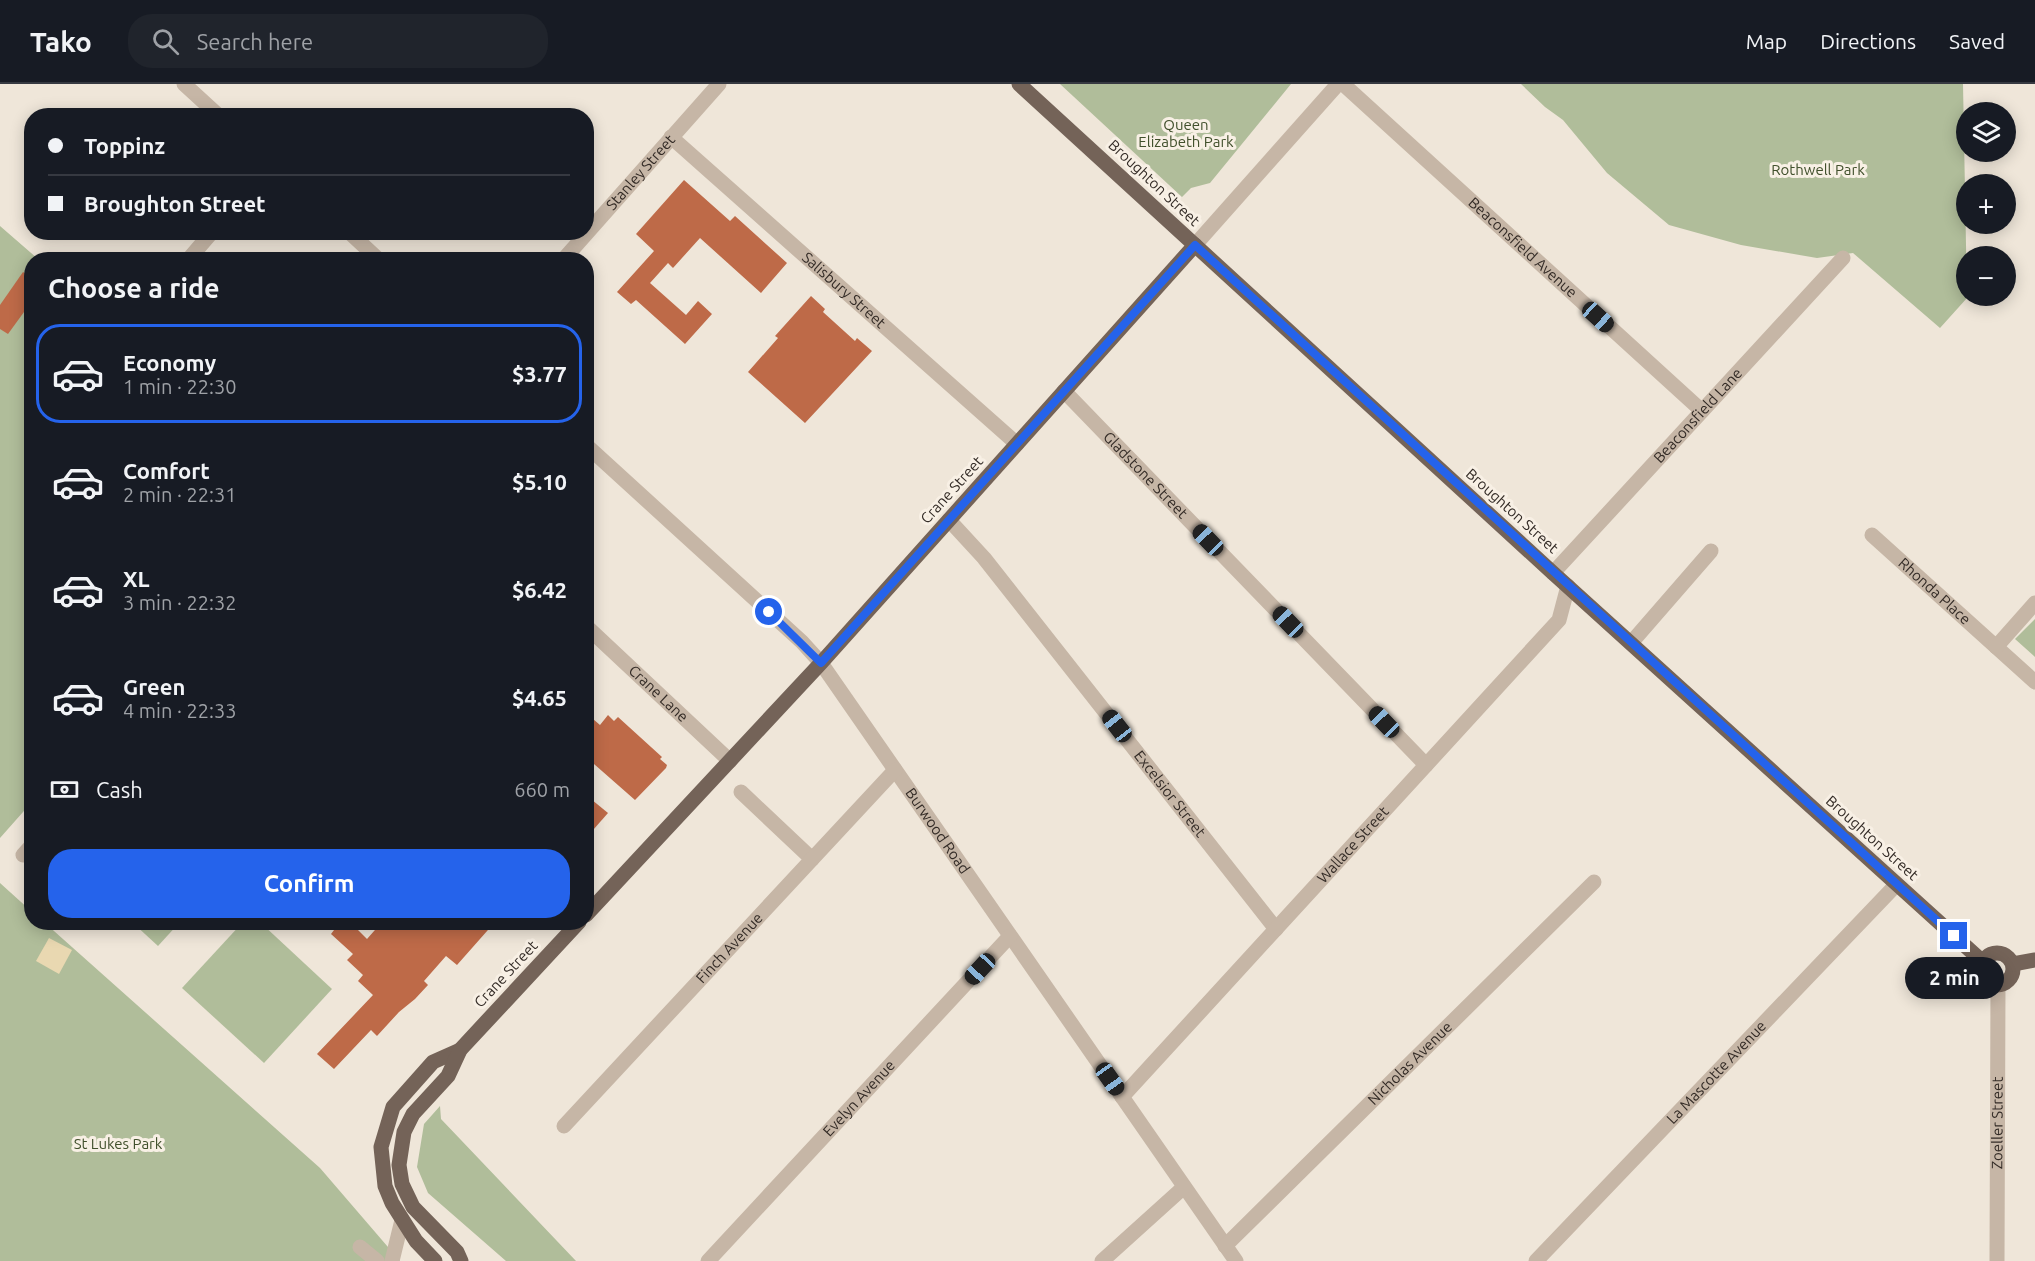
<!DOCTYPE html>
<html lang="en">
<head>
<meta charset="utf-8">
<style>
  body { margin:0; font-family:Ubuntu,sans-serif; background:#20242c; color:#f1f3f6; height:100vh; display:flex; flex-direction:column; font-size:22px; white-space:nowrap }
  * { box-sizing:border-box; margin:0 }
  p { font-size:20px; color:#9ea1a6 }
  .icon { flex:none; width:33px; height:33px; fill:none; stroke:currentColor; stroke-width:2; stroke-linecap:round; stroke-linejoin:round }
  .map { position:relative; flex:1; overflow:hidden }
  .details { position:absolute; left:24px; top:168px; width:570px; height:678px; display:flex; flex-direction:column; background:#171b24; border-radius:24px; box-shadow:0 3px 15px #0003 }
  .details>* { flex:none }
  .guide { position:absolute; left:24px; top:24px; width:570px; height:132px; border-radius:24px; box-shadow:0 3px 15px #0003; display:grid; align-content:center; height:132px; padding:0 24px; background:#171b24 }
  .controls { position:absolute; left:1956px; top:18px; display:grid; gap:12px }
  .controls a { display:grid; place-items:center; width:60px; height:60px; border-radius:50%; background:#171b24; box-shadow:0 3px 15px #0003; font-size:30px }
  .end { position:absolute; width:27px; height:27px; margin:-14px; border:8px solid #2563eb; background:#fff; box-shadow:0 0 0 3px #fff }
  .from { border-radius:50% }
  .bubble { position:absolute; height:42px; border-radius:21px; background:#171b24; box-shadow:0 3px 15px #0003; font-size:20px; font-weight:600; line-height:42px; text-align:center }
  .car { position:absolute; width:18px; height:36px; margin:-18px -9px; border-radius:8px; box-shadow:0 0 4px 2px #0007; background:linear-gradient(#222 24%,#8ab4d8 0 40%,#222 0 76%,#8ab4d8 0 86%,#222 0) }
  .guide b { display:flex; align-items:center; gap:21px; height:57px; font-size:22px }
  .guide b+b { border-top:2px solid #363941 }
  .guide i { width:15px; height:15px; background:#f1f3f6 }
  ul { padding:0; list-style:none }
  li { display:flex; align-items:center; gap:18px; height:99px; margin:0 12px 9px; padding:0 12px; border:3px solid transparent; border-radius:24px }
  li div { flex:1 }
  li b { display:block; font-size:22px }
  li em { font-style:normal; font-weight:600 }
  li.active { border-color:#2563eb }
  li>.icon { width:54px; height:54px; stroke-width:1.5 }
  h2 { padding:0 24px; font-size:27px; line-height:72px }
  .pay { display:flex; align-items:center; gap:15px; height:66px; padding:0 24px; font-size:22px }
  .pay p { margin-inline-start:auto }
  .cta { display:flex; gap:12px; margin-top:auto; padding:12px 24px }
  .cta a { flex:1; height:69px; border-radius:24px; background:#2563eb; color:#fff; font-size:24px; font-weight:600; line-height:69px; text-align:center }
  header { display:flex; align-items:center; gap:36px; box-sizing:border-box; height:84px; padding:0 30px; background:#171b24; border-bottom:2px solid #363941 }
  header strong { font-size:28px }
  nav { display:flex; gap:33px; margin-inline-start:auto; font-size:21px }
  .search { width:420px; height:54px; background:#20242c; display:flex; align-items:center; gap:15px; box-sizing:border-box; padding:0 21px; border-radius:24px; color:#9ea1a6; font-size:22px }
  .map>svg:first-child { display:block }
  .green { fill:#b0bd9a }
  .sand { fill:#e9d8b1 }
  .building { fill:#be6a48 }
  .lines { fill:none; stroke-linecap:round; stroke-linejoin:round }
  .minor { stroke:#c6b6a6; stroke-width:15 }
  .major { stroke:#746358; stroke-width:15 }
  .route { stroke:#2563eb; stroke-width:8 }
  .labels { text-anchor:middle; stroke-width:6; stroke-linejoin:round; paint-order:stroke }
  .park-label { font-size:15px; fill:#41502c; stroke:#f8f0e5 }
  .street-label { font-size:15px; fill:#332b26; stroke:#f8f0e5 }
</style>
</head>
<body>
<header>
<strong>Tako</strong>
<div class="search"><svg class="icon" aria-label="search" viewBox="0 0 24 24"><circle cx="10" cy="10" r="6"/><path d="M15 15l6 6"/></svg>Search here</div>
<nav><a>Map</a><a>Directions</a><a>Saved</a></nav>
</header>
<div class="map">
<svg width="2035" height="1177" viewBox="0 0 2035 1177">
  <rect width="100%" height="100%" fill="#efe6d9"/>
  <g class="green">
    <path d="M1060,0h231l-81,99 -19,5 -9,9z"/>
    <path d="M1521,0h442l4,214 -27,30 -87,-75 -36,5 -76,-13 -72,-20 -62,-52 -44,-53 -18,-13z"/>
    <path d="M0,142l38,33 -6,1 -1,543 -31,35z"/>
    <path d="M2035,535v38l-20,-18z"/>
    <path d="M0,799l31,28 1,11 13,1 275,245 80,93h-400z"/>
    <path d="M133,839h46l-21,23z"/>
    <path d="M261,839l71,66 -68,74 -82,-75 60,-65z"/>
    <path d="M440,1022l1,13 135,142h-70l-78,-68 -11,-26 7,-43z"/>
  </g>
  <path class="sand" d="M49,854l23,12 -13,24 -23,-13z"/>
  <g class="building">
    <path d="M684,96l46,41 5,-5 52,47 -26,30 -61,-55 -27,30 -5,-5 -18,20 36,32 12,-14 14,13 -27,30 -49,-44 -5,4 -14,-12 37,-41 -18,-17z"/>
    <path d="M23,188l9,6v23l-24,33 -8,-5v-24z"/>
    <path d="M811,212l14,13 -2,3 32,29 2,-3 15,13 -67,72 -57,-51 30,-34 -3,-2z"/>
    <path d="M586,629l14,12 8,-10 6,6 4,-4 44,40 -2,2 7,6 -1,3 -31,32 -49,-43z"/>
    <path d="M586,711l22,18 -22,25z"/>
    <path d="M340,838h10l17,17 15,-17h113l-38,43 -11,-9 -22,25 4,4 -13,14 -16,13 -22,24 -6,-6 -37,39 -17,-15 56,-59 -15,-14 5,-6 -16,-15 6,-6 -22,-20z"/>
  </g>
  <g class="lines">
    <g class="minor">
      <path d="M184,0l35,32"/>
      <path id="s1" d="M1343,0l359,327"/>
      <path id="s2" d="M671,53l346,307"/>
      <path d="M349,148l30,28"/>
      <path d="M1195,161l143,-161"/>
      <path d="M188,176l24,-28"/>
      <path id="s3" d="M563,176l156,-176"/>
      <path id="s4" d="M1064,307l362,374"/>
      <path id="s5" d="M586,361l216,197 19,21 415,598"/>
      <path id="s6" d="M949,436l35,38 292,371"/>
      <path id="s7" d="M1872,451l163,147"/>
      <path id="s8" d="M1553,489l290,-315"/>
      <path id="s9" d="M586,542l144,135"/>
      <path d="M1631,559l80,-92"/>
      <path d="M1996,563l39,-44"/>
      <path d="M741,708l71,67"/>
      <path d="M23,771l9,-10"/>
      <path id="s10" d="M1122,1013l437,-477 9,-34"/>
      <path id="s11" d="M564,1042l331,-356"/>
      <path id="s12" d="M1225,1162l369,-364"/>
      <path d="M360,1163l17,14"/>
      <path d="M392,1177l10,-41"/>
      <path id="s13" d="M708,1177l302,-325"/>
      <path d="M1102,1177l82,-74"/>
      <path id="s14" d="M1536,1177l360,-376"/>
      <path id="s15" d="M1997,1177l1,-276"/>
    </g>
    <g class="major">
      <path d="M1019,0l534,489 430,389"/>
      <path d="M586,831l235,-252 374,-418"/>
      <circle cx="1997" cy="885" r="16"/>
      <path d="M2013,880l22,-4"/>
      <path d="M435,1177l-19,-20 -24,-38 -7,-17 -4,-39 12,-40 40,-45 27,-12"/>
      <path d="M461,1177l-4,-9 -44,-45 -11,-23 -3,-19 5,-33 9,-18 35,-38 12,-26 119,-128"/>
    </g>
  </g>
  <g class="lines">
    <path class="route" d="M769,528l52,51 374,-418 759,691"/>
  </g>
  <g class="labels">
    <g class="park-label">
      <text x="1186" y="46">Queen<tspan x="1186" dy="17">Elizabeth Park</tspan></text>
      <text x="1818" y="91">Rothwell Park</text>
      <text x="118" y="1065">St Lukes Park</text>
    </g>
    <g class="street-label">
      <text dy="5" stroke="none"><textPath href="#s3" startOffset="117">Stanley Street</textPath></text>
      <text transform="translate(1154 99) rotate(43)" y="5">Broughton Street</text>
      <text dy="5" stroke="none"><textPath href="#s1" startOffset="243">Beaconsfield Avenue</textPath></text>
      <text dy="5" stroke="none"><textPath href="#s2" startOffset="231">Salisbury Street</textPath></text>
      <text dy="5" stroke="none"><textPath href="#s8" startOffset="214">Beaconsfield Lane</textPath></text>
      <text dy="5" stroke="none"><textPath href="#s4" startOffset="117">Gladstone Street</textPath></text>
      <text transform="translate(952 406) rotate(-48)" y="5">Crane Street</text>
      <text transform="translate(1512 427) rotate(42)" y="5">Broughton Street</text>
      <text dy="5" stroke="none"><textPath href="#s7" startOffset="84">Rhonda Place</textPath></text>
      <text dy="5" stroke="none"><textPath href="#s9" startOffset="99">Crane Lane</textPath></text>
      <text dy="5" stroke="none"><textPath href="#s6" startOffset="352">Excelsior Street</textPath></text>
      <text dy="5" stroke="none"><textPath href="#s5" startOffset="525">Burwood Road</textPath></text>
      <text transform="translate(1872 754) rotate(42)" y="5">Broughton Street</text>
      <text dy="5" stroke="none"><textPath href="#s10" startOffset="342">Wallace Street</textPath></text>
      <text dy="5" stroke="none"><textPath href="#s11" startOffset="243">Finch Avenue</textPath></text>
      <text transform="translate(506 890) rotate(-47)" y="5">Crane Street</text>
      <text dy="5" stroke="none"><textPath href="#s12" startOffset="260">Nicholas Avenue</textPath></text>
      <text dy="5" stroke="none"><textPath href="#s14" startOffset="261">La Mascotte Avenue</textPath></text>
      <text dy="5" stroke="none"><textPath href="#s13" startOffset="222">Evelyn Avenue</textPath></text>
      <text dy="5" stroke="none"><textPath href="#s15" startOffset="138">Zoeller Street</textPath></text>
    </g>
  </g>
</svg>
<div class="controls">
<a><svg class="icon" aria-label="layers" viewBox="0 0 24 24"><path d="M12 4l9 5-9 5-9-5zM3 14l9 5 9-5"/></svg></a>
<a>+</a>
<a>−</a>
</div>
<i class="end from" style="left:769px;top:528px"></i>
<i class="end" style="left:1954px;top:852px"></i>
<div class="bubble" style="left:1905px;top:873px;width:99px">2 min</div>
<i class="car" style="left:1598px;top:233px;rotate:132deg"></i>
<i class="car" style="left:1208px;top:456px;rotate:316deg"></i>
<i class="car" style="left:1288px;top:538px;rotate:316deg"></i>
<i class="car" style="left:1384px;top:638px;rotate:316deg"></i>
<i class="car" style="left:1117px;top:642px;rotate:322deg"></i>
<i class="car" style="left:980px;top:885px;rotate:223deg"></i>
<i class="car" style="left:1110px;top:995px;rotate:145deg"></i>
<div class="guide">
<b><i class="from"></i>Toppinz</b>
<b><i></i>Broughton Street</b>
</div>
<section class="details">
<h2>Choose a ride</h2>
<ul>
<li class="active"><svg class="icon" aria-label="car" viewBox="0 0 24 24"><path d="M5 17H2v-5l4-1 3-4h7l3 4 3 1v5h-3M9 17h6M6 11h13"/><circle cx="7" cy="17" r="2"/><circle cx="17" cy="17" r="2"/></svg><div><b>Economy</b><p>1 min · 22:30</p></div><em>$3.77</em></li>
<li><svg class="icon" aria-label="car" viewBox="0 0 24 24"><path d="M5 17H2v-5l4-1 3-4h7l3 4 3 1v5h-3M9 17h6M6 11h13"/><circle cx="7" cy="17" r="2"/><circle cx="17" cy="17" r="2"/></svg><div><b>Comfort</b><p>2 min · 22:31</p></div><em>$5.10</em></li>
<li><svg class="icon" aria-label="car" viewBox="0 0 24 24"><path d="M5 17H2v-5l4-1 3-4h7l3 4 3 1v5h-3M9 17h6M6 11h13"/><circle cx="7" cy="17" r="2"/><circle cx="17" cy="17" r="2"/></svg><div><b>XL</b><p>3 min · 22:32</p></div><em>$6.42</em></li>
<li><svg class="icon" aria-label="car" viewBox="0 0 24 24"><path d="M5 17H2v-5l4-1 3-4h7l3 4 3 1v5h-3M9 17h6M6 11h13"/><circle cx="7" cy="17" r="2"/><circle cx="17" cy="17" r="2"/></svg><div><b>Green</b><p>4 min · 22:33</p></div><em>$4.65</em></li>
</ul>
<div class="pay"><svg class="icon" aria-label="cash" viewBox="0 0 24 24"><path d="M3 7h18v10H3z"/><circle cx="12" cy="12" r="2"/></svg>Cash<p>660 m</p></div>
<div class="cta"><a>Confirm</a></div>
</section>
</div>
</body>
</html>
